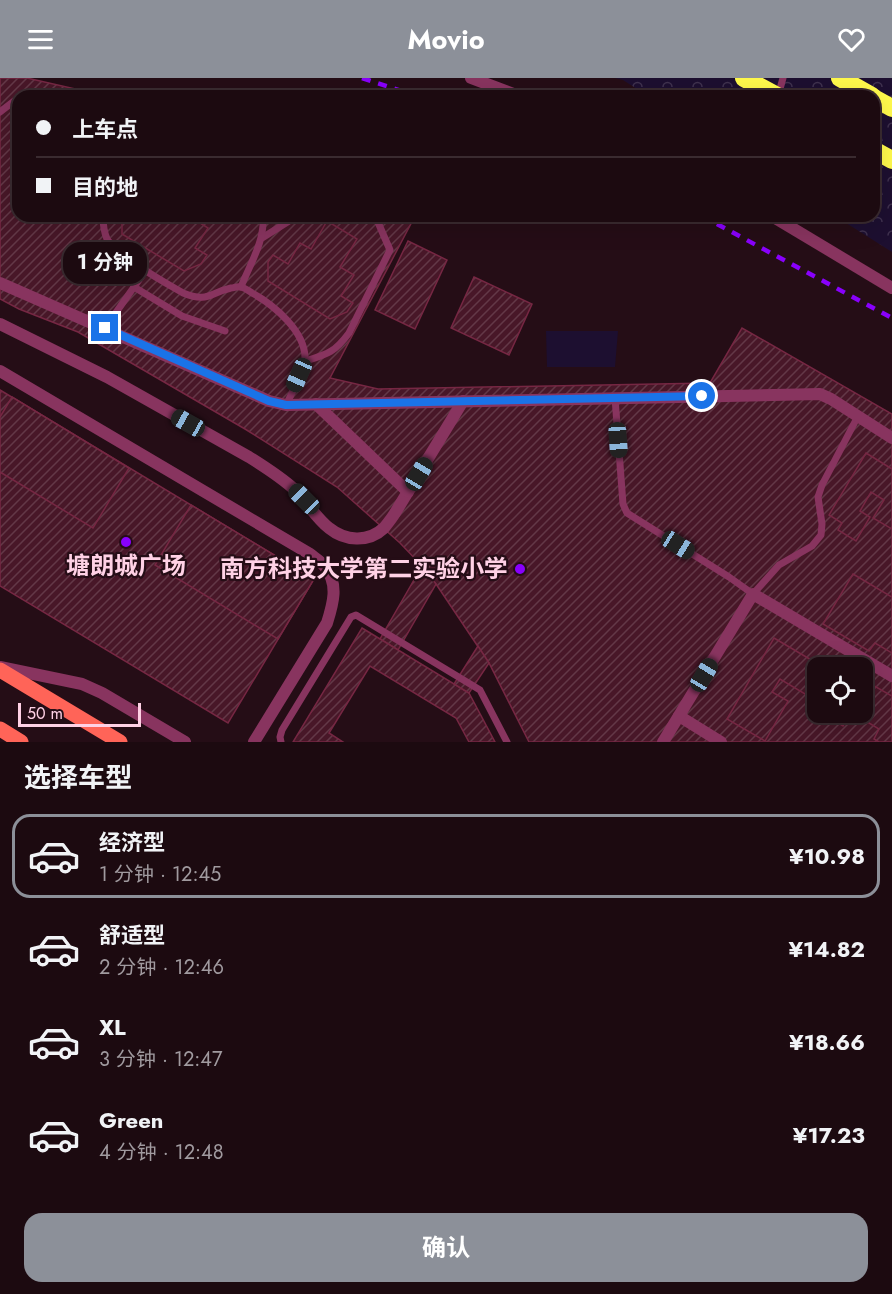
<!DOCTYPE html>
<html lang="zh">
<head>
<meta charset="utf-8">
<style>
  body { margin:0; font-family:Jost,"Noto Sans SC",sans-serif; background:#251319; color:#f1f3f6; height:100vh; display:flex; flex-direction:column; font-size:22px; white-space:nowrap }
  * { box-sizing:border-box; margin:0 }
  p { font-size:20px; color:#a09a9f }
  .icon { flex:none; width:33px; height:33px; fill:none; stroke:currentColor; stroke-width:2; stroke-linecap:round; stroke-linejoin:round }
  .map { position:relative; height:664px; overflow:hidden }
  .details { display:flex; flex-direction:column; background:#1c0a10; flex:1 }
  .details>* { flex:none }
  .hud { position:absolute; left:12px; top:12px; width:868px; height:132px; border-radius:18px; box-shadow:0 6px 24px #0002,0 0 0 2px #3a2b30; display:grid; align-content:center; height:132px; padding:0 24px; background:#1c0a10 }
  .tools { position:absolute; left:807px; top:579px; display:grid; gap:12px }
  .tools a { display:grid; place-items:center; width:66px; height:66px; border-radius:12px; background:#1c0a10; box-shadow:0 6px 24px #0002,0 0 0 2px #3a2b30; font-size:30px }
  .scale { position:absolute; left:18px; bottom:15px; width:123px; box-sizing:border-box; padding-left:6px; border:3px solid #ffd1e5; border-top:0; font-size:16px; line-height:21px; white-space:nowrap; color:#ffd1e5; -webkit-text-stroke:4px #250d16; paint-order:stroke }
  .end { position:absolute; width:27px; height:27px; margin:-14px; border:8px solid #1a73e8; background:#fff; box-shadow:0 0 0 3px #fff }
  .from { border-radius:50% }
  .bubble { position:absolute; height:42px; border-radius:18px; background:#1c0a10; box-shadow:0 6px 24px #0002,0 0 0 2px #3a2b30; font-size:20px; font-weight:700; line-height:42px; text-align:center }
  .car { position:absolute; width:18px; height:36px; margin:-18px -9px; border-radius:8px; box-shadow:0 0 4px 2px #0007; background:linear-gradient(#222 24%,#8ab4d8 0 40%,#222 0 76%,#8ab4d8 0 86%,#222 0) }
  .hud b { display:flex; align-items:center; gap:21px; height:57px; font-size:22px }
  .hud b+b { border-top:2px solid #3a2b30 }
  .hud i { width:15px; height:15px; background:#f1f3f6 }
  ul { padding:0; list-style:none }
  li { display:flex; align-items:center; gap:18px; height:84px; margin:0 12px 9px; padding:0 12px; border:3px solid transparent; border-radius:18px }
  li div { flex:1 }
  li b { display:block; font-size:22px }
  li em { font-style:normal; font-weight:700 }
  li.current { border-color:#8c9099 }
  li>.icon { width:54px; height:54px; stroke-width:1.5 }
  h2 { padding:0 24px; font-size:27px; line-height:72px }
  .primary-button { display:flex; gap:12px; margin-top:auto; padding:12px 24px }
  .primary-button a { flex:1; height:69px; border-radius:18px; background:#8c9099; color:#fff; font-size:24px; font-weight:700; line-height:69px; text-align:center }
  header { display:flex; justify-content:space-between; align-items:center; height:78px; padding:0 24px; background:#8c9099; color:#fff; font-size:27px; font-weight:700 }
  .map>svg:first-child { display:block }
  .forest { fill:url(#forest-crowns) }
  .pitch { fill:#1d0f30 }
  .building { fill:url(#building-hatch); stroke:#762743; stroke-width:1.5; fill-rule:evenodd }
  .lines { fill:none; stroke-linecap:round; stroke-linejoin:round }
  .lane { stroke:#88345f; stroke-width:7 }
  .street { stroke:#88345f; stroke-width:12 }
  .primary { stroke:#ff6458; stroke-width:15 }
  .highway { stroke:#fff94c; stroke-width:18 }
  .rail { stroke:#8900fc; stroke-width:4.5; stroke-dasharray:9 8; stroke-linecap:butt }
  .route { stroke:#1a73e8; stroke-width:8 }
  .poi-dot { fill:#8900fc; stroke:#250d16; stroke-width:2 }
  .labels { text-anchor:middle; stroke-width:4.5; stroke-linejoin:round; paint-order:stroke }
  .poi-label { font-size:24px; font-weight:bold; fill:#ffd1e5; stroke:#250d16 }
</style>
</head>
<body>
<header><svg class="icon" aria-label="menu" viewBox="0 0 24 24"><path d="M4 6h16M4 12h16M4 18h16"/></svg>Movio<svg class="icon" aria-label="heart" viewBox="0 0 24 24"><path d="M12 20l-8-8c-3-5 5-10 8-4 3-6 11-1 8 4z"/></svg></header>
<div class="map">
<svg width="892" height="664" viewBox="0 0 892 664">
  <defs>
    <pattern id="forest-crowns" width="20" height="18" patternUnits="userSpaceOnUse" patternTransform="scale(1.5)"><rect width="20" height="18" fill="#1d0f30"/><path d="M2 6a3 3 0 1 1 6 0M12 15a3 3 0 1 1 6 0" fill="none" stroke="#3f314e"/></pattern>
    <pattern id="building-hatch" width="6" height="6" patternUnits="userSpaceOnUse" patternTransform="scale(1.5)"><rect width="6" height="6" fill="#481728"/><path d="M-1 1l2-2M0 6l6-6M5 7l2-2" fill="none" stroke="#633847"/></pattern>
  </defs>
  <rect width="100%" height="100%" fill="#250d16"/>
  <path class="forest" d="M615,0h277v174l-57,-36h39v-120h-226l-25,-16z"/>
  <path class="pitch" d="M546,253h72l-3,36h-68z"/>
  <g class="building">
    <path d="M0,0h27l79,18h-88v120h397l-85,162 48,11 332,-6 32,-55 150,86v328h-363l-40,-79 -53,-79 -14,-18 -22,-23 -63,-56 -92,-58 -167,-97 -59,-23 -19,-10zM818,590h44v44h-44z"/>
    <path d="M122,138h74l-2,3 14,9 -13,20 12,7 -6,9 -17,7 -62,-37z"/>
    <path d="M327,143l30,18 -17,28 14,8 -13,21 12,7 -6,9 -17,7 -62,-38v-19l5,-7 15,9 12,-21 11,6z"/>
    <path d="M408,163l39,19 -32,69 -40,-19z"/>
    <path d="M474,199l58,27 -23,51 -58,-27z"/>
    <path d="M0,312l314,189 -86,144 -228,-137z"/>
    <path d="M12,319l117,71 -36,60 -93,-56v-55z"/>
    <path d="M866,375l26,16v60l-19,-11 11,-18 -13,-8 -11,19 10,6 -14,24 -18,-11 4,-7 -13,-8z"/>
    <path d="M191,427l123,74 -36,60 -123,-74z"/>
    <path d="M422,488l14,18 -38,66 -18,-11z"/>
    <path d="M853,496l39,23v56l-17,-10 -6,8 -46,-27z"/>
    <path d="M362,550l107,65 26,49h-26l-13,-24 -86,-52 -41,67 14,9h-50z"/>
    <path d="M774,560l51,30h-7v43l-5,-3 4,-7 -37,-22 -8,13 16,9 -23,40 -38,-22z"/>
    <path d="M478,568l11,17 -20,30 -15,-9z"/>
    <path d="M862,601l30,17v46h-13l-5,-3 5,-10 -28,-17h11z"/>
    <path d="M821,634h30l-8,14z"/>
  </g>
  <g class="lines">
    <g class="lane">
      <path d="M21,18c15,-7 29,-3 44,0"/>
      <path d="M778,18l5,-18"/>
      <path d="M0,34l18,-14"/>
      <path d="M103,138c0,7 1,16 4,23 10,17 57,43 76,54 25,10 26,0 48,-5 3,0 6,-2 9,-1 4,0 9,4 12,6 22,12 53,38 53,65 1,9 -14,37 -19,47"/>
      <path d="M262,160l35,-22"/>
      <path d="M134,209l48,29 43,15"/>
      <path d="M241,209c9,-23 24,-46 22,-71"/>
      <path d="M105,250l41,-58"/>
      <path d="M306,283c22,-7 29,-9 43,-28l41,-83 -13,-30 -9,-4"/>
      <path d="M615,320l8,106 4,9 102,64 24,17 26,-29 33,-19 9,-11 1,-11 -4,-27 4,-12 36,-69"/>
      <path d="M281,664l-1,-5 2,-7 69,-113 5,-2 124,75 27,52"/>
    </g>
    <g class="street">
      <path d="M471,0l48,18"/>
      <path d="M772,138l120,72"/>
      <path d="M0,205l269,118 17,4 534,-11 11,5 61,39"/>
      <path d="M0,246l107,53 142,80c16,10 32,20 46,33 12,12 21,28 34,38 16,13 39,15 55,0 4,-5 8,-10 11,-15l68,-112"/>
      <path d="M0,293l310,183c5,4 12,8 15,13 14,17 8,37 2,56l-73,119"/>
      <path d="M316,326l92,88"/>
      <path d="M0,589l82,17 20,9 83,49"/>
      <path d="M679,638l42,26"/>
      <path d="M663,664l90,-148 139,82"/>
    </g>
    <g class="primary">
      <path d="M0,592l120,72"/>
      <path d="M0,651l21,13"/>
    </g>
    <g class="highway">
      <path d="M744,0l33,18"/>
      <path d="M840,0l32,18"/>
      <path d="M874,20l18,10"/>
      <path d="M874,72l18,10"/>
    </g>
    <g class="rail">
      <path d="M362,0l55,18"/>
      <path d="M702,138l190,102"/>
    </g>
  </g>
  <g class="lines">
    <path class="route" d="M105,250l164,73 17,4 416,-9"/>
  </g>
  <g class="poi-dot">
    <circle cx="126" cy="464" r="6"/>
    <circle cx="520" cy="491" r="6"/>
  </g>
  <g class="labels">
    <g class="poi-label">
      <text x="126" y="496">塘朗城广场</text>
      <text x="508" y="499" text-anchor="end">南方科技大学第二实验小学</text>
    </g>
  </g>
</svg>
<div class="tools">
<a><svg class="icon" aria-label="locate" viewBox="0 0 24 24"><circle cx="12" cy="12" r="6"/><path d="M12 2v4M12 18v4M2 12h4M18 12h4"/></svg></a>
</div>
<div class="scale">50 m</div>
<i class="end from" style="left:702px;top:318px"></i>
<i class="end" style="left:105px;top:250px"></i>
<div class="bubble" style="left:63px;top:164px;width:84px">1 分钟</div>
<i class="car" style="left:299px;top:297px;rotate:204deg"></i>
<i class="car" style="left:188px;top:345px;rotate:299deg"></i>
<i class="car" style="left:618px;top:362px;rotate:176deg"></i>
<i class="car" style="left:419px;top:396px;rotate:31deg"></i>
<i class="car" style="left:304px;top:421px;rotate:315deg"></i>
<i class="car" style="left:678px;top:467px;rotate:122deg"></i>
<i class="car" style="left:704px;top:597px;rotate:31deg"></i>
<div class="hud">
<b><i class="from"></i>上车点</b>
<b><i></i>目的地</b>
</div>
</div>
<section class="details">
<h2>选择车型</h2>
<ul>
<li class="current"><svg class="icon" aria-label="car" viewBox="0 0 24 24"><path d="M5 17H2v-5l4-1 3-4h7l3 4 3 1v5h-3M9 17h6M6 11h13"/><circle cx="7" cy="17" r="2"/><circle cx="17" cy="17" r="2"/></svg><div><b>经济型</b><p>1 分钟 · 12:45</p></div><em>¥10.98</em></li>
<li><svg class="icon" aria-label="car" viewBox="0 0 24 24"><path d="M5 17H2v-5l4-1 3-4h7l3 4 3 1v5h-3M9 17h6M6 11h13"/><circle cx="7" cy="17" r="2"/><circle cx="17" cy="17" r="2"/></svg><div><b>舒适型</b><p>2 分钟 · 12:46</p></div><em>¥14.82</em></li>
<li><svg class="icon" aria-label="car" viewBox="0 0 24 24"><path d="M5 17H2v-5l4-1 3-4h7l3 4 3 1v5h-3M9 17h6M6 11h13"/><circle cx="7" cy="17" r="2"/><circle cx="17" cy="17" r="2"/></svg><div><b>XL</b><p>3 分钟 · 12:47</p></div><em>¥18.66</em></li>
<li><svg class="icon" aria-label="car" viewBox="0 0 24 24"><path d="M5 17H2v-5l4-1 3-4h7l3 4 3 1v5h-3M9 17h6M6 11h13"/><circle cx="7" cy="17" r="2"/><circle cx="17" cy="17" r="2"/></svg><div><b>Green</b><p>4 分钟 · 12:48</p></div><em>¥17.23</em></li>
</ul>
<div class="primary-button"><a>确认</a></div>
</section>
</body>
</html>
